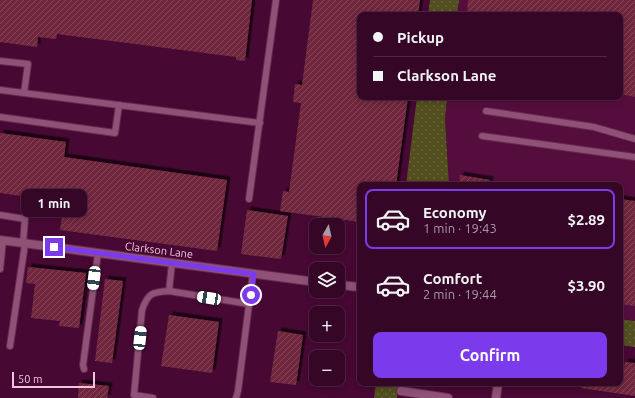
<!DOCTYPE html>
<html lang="en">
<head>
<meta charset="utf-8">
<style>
  body { margin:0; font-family:Ubuntu,sans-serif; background:#401432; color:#f1f3f6; height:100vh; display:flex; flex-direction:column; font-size:15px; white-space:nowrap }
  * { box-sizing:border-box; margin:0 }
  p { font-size:13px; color:#aa99a7 }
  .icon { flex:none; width:22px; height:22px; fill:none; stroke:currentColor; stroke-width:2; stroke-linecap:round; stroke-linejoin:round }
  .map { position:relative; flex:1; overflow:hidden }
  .drawer { position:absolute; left:357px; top:182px; width:266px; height:204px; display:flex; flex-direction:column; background:#350626; border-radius:8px; box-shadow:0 2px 6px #0003,0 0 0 1px #4f2743 }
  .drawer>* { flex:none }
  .top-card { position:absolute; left:357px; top:12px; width:266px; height:88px; border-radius:8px; box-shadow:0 2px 6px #0003,0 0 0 1px #4f2743; display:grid; align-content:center; height:88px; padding:0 16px; background:#350626 }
  .needle { width:26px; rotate:188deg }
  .controls { position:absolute; left:309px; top:218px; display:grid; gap:8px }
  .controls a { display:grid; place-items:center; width:36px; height:36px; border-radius:8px; background:#350626; box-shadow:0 2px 6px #0003,0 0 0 1px #4f2743; font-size:20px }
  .scale { position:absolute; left:12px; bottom:10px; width:83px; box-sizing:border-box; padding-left:4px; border:2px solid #edc6db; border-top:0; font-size:11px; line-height:14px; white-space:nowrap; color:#edc6db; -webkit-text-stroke:3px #470833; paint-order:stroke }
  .end { position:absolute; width:18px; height:18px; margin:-9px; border:5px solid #7c3aed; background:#fff; box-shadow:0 0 0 2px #fff }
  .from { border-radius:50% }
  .bubble { position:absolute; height:28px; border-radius:8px; background:#350626; box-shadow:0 2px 6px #0003,0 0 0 1px #4f2743; font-size:13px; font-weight:700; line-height:28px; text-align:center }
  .car { position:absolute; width:12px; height:24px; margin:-12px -6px; border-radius:5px; box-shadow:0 0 3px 1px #0007; background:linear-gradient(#fff 24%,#345 0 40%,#fff 0 76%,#345 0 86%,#fff 0) }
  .top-card b { display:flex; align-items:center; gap:14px; height:38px; font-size:15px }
  .top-card b+b { border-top:1px solid #4f2743 }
  .top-card i { width:10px; height:10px; background:#f1f3f6 }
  ul { padding:7px 0 0; list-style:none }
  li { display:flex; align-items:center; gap:12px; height:60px; margin:0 8px 6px; padding:0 8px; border:2px solid transparent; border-radius:8px }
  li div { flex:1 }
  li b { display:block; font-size:15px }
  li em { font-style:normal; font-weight:700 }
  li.active { border-color:#7c3aed }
  li>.icon { width:36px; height:36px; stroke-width:1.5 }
  .primary-button { display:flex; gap:8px; margin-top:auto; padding:8px 16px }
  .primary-button a { flex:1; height:46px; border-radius:8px; background:#7c3aed; color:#fff; font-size:16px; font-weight:700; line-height:46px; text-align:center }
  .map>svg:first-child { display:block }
  .built { fill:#540d3d }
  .grass { fill:url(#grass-dots) }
  .building { fill:url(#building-hatch); filter:url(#shadow) }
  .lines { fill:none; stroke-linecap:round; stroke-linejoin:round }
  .service-casing { stroke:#652a51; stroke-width:8 }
  .minor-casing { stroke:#652a51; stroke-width:10 }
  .service { stroke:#8f5176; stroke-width:6 }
  .minor { stroke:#8f5176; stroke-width:8 }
  .route { stroke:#7c3aed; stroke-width:5 }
  .labels { text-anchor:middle; stroke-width:4; stroke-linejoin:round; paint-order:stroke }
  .street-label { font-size:11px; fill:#edc6db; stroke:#470833 }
</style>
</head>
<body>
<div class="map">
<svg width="635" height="398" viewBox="0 0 635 398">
  <defs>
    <pattern id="grass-dots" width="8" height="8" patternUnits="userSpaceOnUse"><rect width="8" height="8" fill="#524e1e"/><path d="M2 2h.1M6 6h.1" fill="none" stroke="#6b663e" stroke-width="1.8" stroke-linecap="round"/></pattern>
    <pattern id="building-hatch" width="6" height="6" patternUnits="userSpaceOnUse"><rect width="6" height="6" fill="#70283e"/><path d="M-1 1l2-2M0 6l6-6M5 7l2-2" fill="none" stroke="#854659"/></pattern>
    <filter id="shadow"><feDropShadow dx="3.5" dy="-3.5" stdDeviation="0" flood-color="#0009"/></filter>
  </defs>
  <rect width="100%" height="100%" fill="#470833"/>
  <path class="built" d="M459,0h176v321l-15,-3v-133h-171l-4,-66 2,-22h173v-82h-163z"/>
  <g class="grass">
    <path d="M430,0h29l-2,15h-29z"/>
    <path d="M417,97h30l-2,22 4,66h-43z"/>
    <path d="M620,319l15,2v26l-15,-2z"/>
    <path d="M376,383h23l-2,15h-23z"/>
  </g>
  <g class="building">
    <path d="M0,0h252l-7,61 -9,-1v-3l-179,-23 -1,5 -18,-2 -1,10 -37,-5z"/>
    <path d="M313,0h107l-2,15h-58v82h48l-12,88h-36v37l-80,-11 3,-20 6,1 12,-89 -8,-1 2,-18 7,1z"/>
    <path d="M468,0h167v97l-15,-3v-79h-153z"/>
    <path d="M0,133l66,9 -2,15 163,23 -10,71 -157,-21 4,-28 -64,-9z"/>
    <path d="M460,175l30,5 -1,5h-30z"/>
    <path d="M620,199l15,2v105l-15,-2z"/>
    <path d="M247,210l41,6 -7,43 -40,-5z"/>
    <path d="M28,267l58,6 -7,55 -20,-2 1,-5 -29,-3 4,-34 -9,-1z"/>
    <path d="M105,279l18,2 -11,82 -17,-2z"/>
    <path d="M169,315l50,7 -7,51 -51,-7z"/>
    <path d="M278,331l25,4 -7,50 -26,-3z"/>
    <path d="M625,362l10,1v33l-54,-8v-5h41z"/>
    <path d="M79,383l30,3 -2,12h-29z"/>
  </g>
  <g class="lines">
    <g class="service-casing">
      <g id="service">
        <path d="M0,61l28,3 -4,29"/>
        <path d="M0,90l260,33"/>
        <path d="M486,111l108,16 41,12"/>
        <path d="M0,117l115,16 4,-28"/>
        <path d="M482,136l153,21"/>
        <path d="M249,199l27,-199"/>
        <path d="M0,215l25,4 -2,24"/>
        <path d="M0,269l3,-28"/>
        <path d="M169,291l3,-28"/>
        <path d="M10,346l15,-102"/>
        <path d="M84,369l-1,-4 15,-112"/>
        <path d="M153,398l-19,-3 8,-85c6,-17 10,-18 27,-19l80,13"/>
        <path d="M236,398l2,-7 15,-118"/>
      </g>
    </g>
    <g class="minor-casing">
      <g id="minor">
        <path d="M0,240l316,42"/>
        <path d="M338,285l22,2"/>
        <path d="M401,391l47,7"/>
        <path d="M496,398l2,-15"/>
      </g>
    </g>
    <use href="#service" class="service"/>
    <use href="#minor" class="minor"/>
  </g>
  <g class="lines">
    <path class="route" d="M54,247l200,27 -3,21"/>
  </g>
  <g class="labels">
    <g class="street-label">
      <text transform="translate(159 250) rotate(7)" y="4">Clarkson Lane</text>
    </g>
  </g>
</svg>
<div class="controls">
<a><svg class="needle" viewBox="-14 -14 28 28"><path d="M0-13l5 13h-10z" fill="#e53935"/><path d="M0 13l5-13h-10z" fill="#aa99a7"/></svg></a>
<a><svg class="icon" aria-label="layers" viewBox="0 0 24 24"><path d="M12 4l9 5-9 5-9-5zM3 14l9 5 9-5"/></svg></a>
<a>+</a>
<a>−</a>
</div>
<div class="scale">50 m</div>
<i class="end from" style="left:251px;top:295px"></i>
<i class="end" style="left:54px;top:247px"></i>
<div class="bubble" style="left:21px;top:189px;width:66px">1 min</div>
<i class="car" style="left:94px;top:278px;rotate:187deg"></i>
<i class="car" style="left:209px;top:298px;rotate:279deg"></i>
<i class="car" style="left:140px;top:338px;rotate:6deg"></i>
<div class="top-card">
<b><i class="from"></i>Pickup</b>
<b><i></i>Clarkson Lane</b>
</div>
<section class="drawer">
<ul>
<li class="active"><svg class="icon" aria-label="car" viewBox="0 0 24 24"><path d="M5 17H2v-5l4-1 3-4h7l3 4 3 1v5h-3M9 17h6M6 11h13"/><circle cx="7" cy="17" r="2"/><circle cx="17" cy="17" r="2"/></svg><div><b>Economy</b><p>1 min · 19:43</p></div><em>$2.89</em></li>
<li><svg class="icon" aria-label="car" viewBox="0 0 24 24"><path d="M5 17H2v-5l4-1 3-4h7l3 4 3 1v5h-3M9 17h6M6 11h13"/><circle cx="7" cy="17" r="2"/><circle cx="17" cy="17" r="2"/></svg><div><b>Comfort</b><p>2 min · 19:44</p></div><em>$3.90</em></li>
</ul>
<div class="primary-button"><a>Confirm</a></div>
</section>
</div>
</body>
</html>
